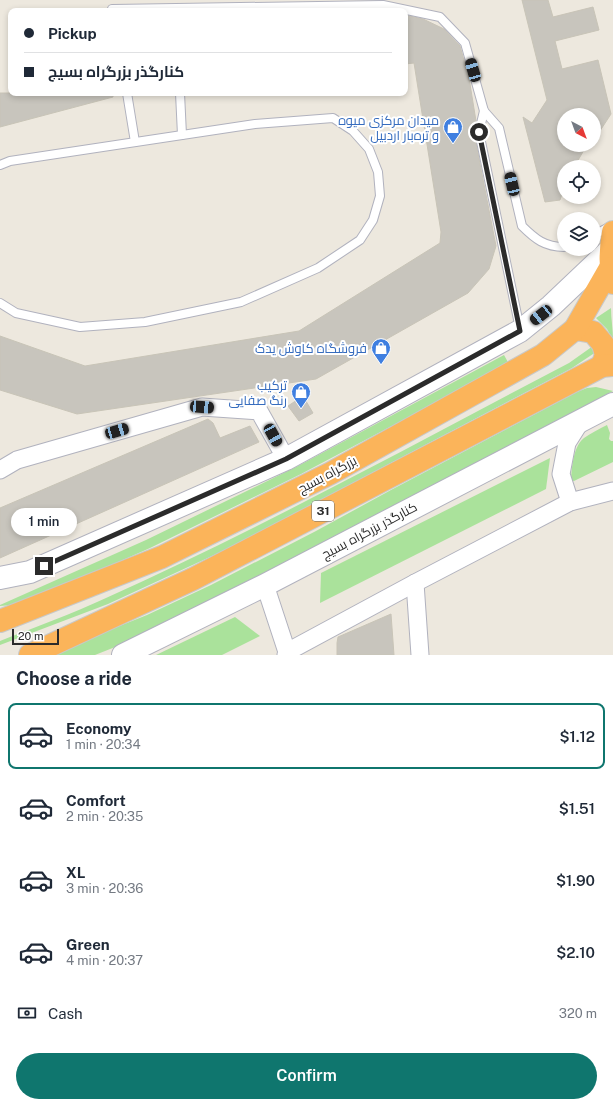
<!DOCTYPE html>
<html lang="en">
<head>
<meta charset="utf-8">
<style>
  body { margin:0; font-family:"Public Sans",Cairo,sans-serif; background:#f6f6f7; color:#1f2937; height:100vh; display:flex; flex-direction:column; font-size:15px; white-space:nowrap }
  * { box-sizing:border-box; margin:0 }
  p { font-size:13px; color:#747a83 }
  .icon { flex:none; width:22px; height:22px; fill:none; stroke:currentColor; stroke-width:2; stroke-linecap:round; stroke-linejoin:round }
  .map { position:relative; height:655px; overflow:hidden }
  .drawer { display:flex; flex-direction:column; background:#fff; flex:1 }
  .drawer>* { flex:none }
  .top-card { position:absolute; left:8px; top:8px; width:400px; height:88px; border-radius:8px; box-shadow:0 2px 6px #0003; display:grid; align-content:center; height:88px; padding:0 16px; background:#fff }
  .needle { width:26px; rotate:139deg }
  .buttons { position:absolute; left:557px; top:108px; display:grid; gap:8px }
  .buttons a { display:grid; place-items:center; width:44px; height:44px; border-radius:50%; background:#fff; box-shadow:0 2px 6px #0003; font-size:20px }
  .scale { position:absolute; left:12px; bottom:10px; width:47px; box-sizing:border-box; padding-left:4px; border:2px solid #2b2b2b; border-top:0; font-size:11px; line-height:14px; white-space:nowrap; color:#2b2b2b; -webkit-text-stroke:3px #fff; paint-order:stroke }
  .end { position:absolute; width:18px; height:18px; margin:-9px; border:5px solid #2b2b2b; background:#fff; box-shadow:0 0 0 2px #fff }
  .from { border-radius:50% }
  .bubble { position:absolute; height:28px; border-radius:14px; background:#fff; box-shadow:0 2px 6px #0003; font-size:13px; font-weight:600; line-height:28px; text-align:center }
  .car { position:absolute; width:12px; height:24px; margin:-12px -6px; border-radius:5px; box-shadow:0 0 3px 1px #0007; background:linear-gradient(#222 24%,#8ab4d8 0 40%,#222 0 76%,#8ab4d8 0 86%,#222 0) }
  .top-card b { display:flex; align-items:center; gap:14px; height:38px; font-size:15px }
  .top-card b+b { border-top:1px solid #e0e1e3 }
  .top-card i { width:10px; height:10px; background:#1f2937 }
  ul { padding:0; list-style:none }
  li { display:flex; align-items:center; gap:12px; height:66px; margin:0 8px 6px; padding:0 8px; border:2px solid transparent; border-radius:8px }
  li div { flex:1 }
  li b { display:block; font-size:15px }
  li em { font-style:normal; font-weight:600 }
  li.selected { border-color:#0f766e }
  li>.icon { width:36px; height:36px; stroke-width:1.5 }
  h2 { padding:0 16px; font-size:18px; line-height:48px }
  .pay { display:flex; align-items:center; gap:10px; height:44px; padding:0 16px; font-size:15px }
  .pay p { margin-inline-start:auto }
  .button { display:flex; gap:8px; margin-top:auto; padding:8px 16px }
  .button a { flex:1; height:46px; border-radius:24px; background:#0f766e; color:#fff; font-size:16px; font-weight:600; line-height:46px; text-align:center }
  .map>svg:first-child { display:block }
  .green { fill:#aae29b }
  .building { fill:#c8c5bd; stroke:#c8c4b7 }
  .lines { fill:none; stroke-linecap:round; stroke-linejoin:round }
  .lane-casing { stroke:#b1b2be; stroke-width:10 }
  .street-casing { stroke:#b1b2be; stroke-width:19 }
  .secondary-casing { stroke:#b1b2be; stroke-width:24 }
  .highway-casing { stroke:#c8c8c8; stroke-width:24 }
  .lane { stroke:#fff; stroke-width:8 }
  .street { stroke:#fff; stroke-width:17 }
  .secondary { stroke:#fff; stroke-width:22 }
  .highway { stroke:#fbb45a; stroke-width:22 }
  .route { stroke:#2b2b2b; stroke-width:5 }
  .labels { text-anchor:middle; stroke-width:4; stroke-linejoin:round; paint-order:stroke }
  .shield { fill:#fff; stroke:#6b6b6b; stroke-width:1 }
  .shield-label { font-size:12px; font-weight:bold; fill:#2b2b2b }
  .shop-label { font-size:13px; fill:#366cbe; stroke:#fff; text-anchor:end }
  .street-label { font-size:13px; fill:#2b2b2b; stroke:#fff }
</style>
</head>
<body>
<div class="map">
<svg width="613" height="655" viewBox="0 0 613 655">
  <rect width="100%" height="100%" fill="#ede8de"/>
  <g class="green">
    <path d="M611,308c0,11 2,21 2,32l-6,-11 -11,-11z"/>
    <path d="M593,346l3,6 -24,16 -347,182 -117,54 -108,41v-4c35,-14 72,-27 106,-43 158,-71 310,-155 463,-235z"/>
    <path d="M504,355l5,9 -208,110 -151,74 -127,56 -23,2v-1l146,-65 152,-74z"/>
    <path d="M596,387l17,4 -304,164 -156,77 -58,23h-48l100,-40 64,-30 105,-54 75,-41 186,-98 10,-4z"/>
    <path d="M607,425l3,8 -1,6 2,2h2v21l-39,19 -3,-1c1,-13 2,-33 13,-42 7,-5 15,-9 23,-13z"/>
    <path d="M550,458l-4,31 -226,114 1,-30z"/>
    <path d="M235,617l25,19 -38,19h-66z"/>
  </g>
  <g class="building">
    <path d="M522,0h26l5,17 40,-10 6,23 -44,11 7,28 36,-9 13,54 -17,26v-25h-30v30h23l-13,22h-10v21l-4,12 -15,2 -22,-85 9,6 15,-23z"/>
    <path d="M405,15l18,4 21,10 16,17 9,32 7,43 -2,12 22,113 -7,23 -21,24 -152,86 -239,35 -77,-24v-54l85,30 214,-35 141,-88 1,-11 -27,-169 -9,1z"/>
    <path d="M0,93h113v4l-113,30z"/>
    <path d="M303,396l10,17 -14,8 -11,-15z"/>
    <path d="M208,419l5,4 7,15 30,-12 9,16 -259,116v-50z"/>
    <path d="M391,614l3,41h-57v-12l1,-6z"/>
  </g>
  <g class="lines">
    <g class="lane-casing">
      <g id="lane">
        <path d="M112,9l271,-4 57,12 25,26 19,68 15,17 23,98c13,13 23,21 42,21"/>
        <path d="M127,93l8,49"/>
        <path d="M180,93l2,42"/>
        <path d="M484,111l-5,21 41,197"/>
        <path d="M0,165l10,-4 245,-37 78,-6 20,13 16,18 9,23 2,24 -7,24 -13,20 -42,28 -77,34 -96,20 -65,5 -64,-14 -16,-10"/>
        <path d="M594,235l17,-9"/>
      </g>
    </g>
    <g class="street-casing">
      <g id="street">
        <path d="M0,470l17,-10 185,-53 57,4 27,48"/>
        <path d="M570,502l-9,-28 6,-31 14,-22"/>
        <path d="M415,583l5,72"/>
        <path d="M265,585l22,67 3,3"/>
        <path d="M286,655l1,-3 128,-69 155,-81 43,-11"/>
      </g>
    </g>
    <g class="secondary-casing">
      <g id="secondary">
        <path d="M0,578l30,-6 256,-113 234,-128 31,-25 59,-56"/>
        <path d="M123,655l142,-70 348,-181"/>
      </g>
    </g>
    <g class="highway-casing">
      <g id="highway">
        <path d="M613,283c-4,-18 -3,-33 0,-51"/>
        <path d="M575,329l18,3 10,12 3,11 -4,11"/>
        <path d="M0,621l162,-64 169,-84 212,-118 32,-26 35,-61"/>
        <path d="M30,655l163,-76 409,-213 11,-1"/>
      </g>
    </g>
    <use href="#lane" class="lane"/>
    <use href="#street" class="street"/>
    <use href="#secondary" class="secondary"/>
    <use href="#highway" class="highway"/>
  </g>
  <g class="lines">
    <path class="route" d="M44,566l242,-107 234,-128 -41,-199"/>
  </g>
  <defs>
    <g id="shop-pin" transform="scale(1)"><path d="M0 17L-7.5 6A9.5 9.5 0 1 1 7.5 6Z" fill="#3f7fe0" stroke="#fff"/><path d="M-5-2.5h2.3a2.7 3.5 0 0 1 5.4 0H5L5.5 6h-11ZM-1.5-2.5h3a1.5 2.3 0 0 0-3 0Z" fill="#fff"/></g>
  </defs>
  <g fill-rule="evenodd">
    <use href="#shop-pin" x="453" y="127"/>
    <use href="#shop-pin" x="381" y="348"/>
    <use href="#shop-pin" x="301" y="392"/>
  </g>
  <g class="labels">
    <rect class="shield" x="312" y="501" width="22" height="20" rx="3"/>
    <g class="shield-label">
      <text x="323" y="515">31</text>
    </g>
    <g class="shop-label">
      <text x="439" y="125">میدان مرکزی میوه<tspan x="439" dy="15">و تره‌بار اردبیل</tspan></text>
      <text x="367" y="353">فروشگاه کاوش یدک</text>
      <text x="287" y="390">ترکیب<tspan x="287" dy="15">رنگ صفایی</tspan></text>
    </g>
    <g class="street-label">
      <text transform="translate(327 474) rotate(-28)" y="5">بزرگراه بسیج</text>
      <text transform="translate(369 530) rotate(-28)" y="5">کنارگذر بزرگراه بسیج</text>
    </g>
  </g>
</svg>
<div class="buttons">
<a><svg class="needle" viewBox="-14 -14 28 28"><path d="M0-13l5 13h-10z" fill="#e53935"/><path d="M0 13l5-13h-10z" fill="#747a83"/></svg></a>
<a><svg class="icon" aria-label="locate" viewBox="0 0 24 24"><circle cx="12" cy="12" r="6"/><path d="M12 2v4M12 18v4M2 12h4M18 12h4"/></svg></a>
<a><svg class="icon" aria-label="layers" viewBox="0 0 24 24"><path d="M12 4l9 5-9 5-9-5zM3 14l9 5 9-5"/></svg></a>
</div>
<div class="scale">20 m</div>
<i class="end from" style="left:479px;top:132px"></i>
<i class="end" style="left:44px;top:566px"></i>
<div class="bubble" style="left:11px;top:508px;width:66px">1 min</div>
<i class="car" style="left:473px;top:70px;rotate:344deg"></i>
<i class="car" style="left:512px;top:184px;rotate:347deg"></i>
<i class="car" style="left:541px;top:315px;rotate:232deg"></i>
<i class="car" style="left:202px;top:407px;rotate:94deg"></i>
<i class="car" style="left:117px;top:431px;rotate:74deg"></i>
<i class="car" style="left:273px;top:435px;rotate:151deg"></i>
<div class="top-card">
<b><i class="from"></i>Pickup</b>
<b><i></i>کنارگذر بزرگراه بسیج</b>
</div>
</div>
<section class="drawer">
<h2>Choose a ride</h2>
<ul>
<li class="selected"><svg class="icon" aria-label="car" viewBox="0 0 24 24"><path d="M5 17H2v-5l4-1 3-4h7l3 4 3 1v5h-3M9 17h6M6 11h13"/><circle cx="7" cy="17" r="2"/><circle cx="17" cy="17" r="2"/></svg><div><b>Economy</b><p>1 min · 20:34</p></div><em>$1.12</em></li>
<li><svg class="icon" aria-label="car" viewBox="0 0 24 24"><path d="M5 17H2v-5l4-1 3-4h7l3 4 3 1v5h-3M9 17h6M6 11h13"/><circle cx="7" cy="17" r="2"/><circle cx="17" cy="17" r="2"/></svg><div><b>Comfort</b><p>2 min · 20:35</p></div><em>$1.51</em></li>
<li><svg class="icon" aria-label="car" viewBox="0 0 24 24"><path d="M5 17H2v-5l4-1 3-4h7l3 4 3 1v5h-3M9 17h6M6 11h13"/><circle cx="7" cy="17" r="2"/><circle cx="17" cy="17" r="2"/></svg><div><b>XL</b><p>3 min · 20:36</p></div><em>$1.90</em></li>
<li><svg class="icon" aria-label="car" viewBox="0 0 24 24"><path d="M5 17H2v-5l4-1 3-4h7l3 4 3 1v5h-3M9 17h6M6 11h13"/><circle cx="7" cy="17" r="2"/><circle cx="17" cy="17" r="2"/></svg><div><b>Green</b><p>4 min · 20:37</p></div><em>$2.10</em></li>
</ul>
<div class="pay"><svg class="icon" aria-label="cash" viewBox="0 0 24 24"><path d="M3 7h18v10H3z"/><circle cx="12" cy="12" r="2"/></svg>Cash<p>320 m</p></div>
<div class="button"><a>Confirm</a></div>
</section>
</body>
</html>
